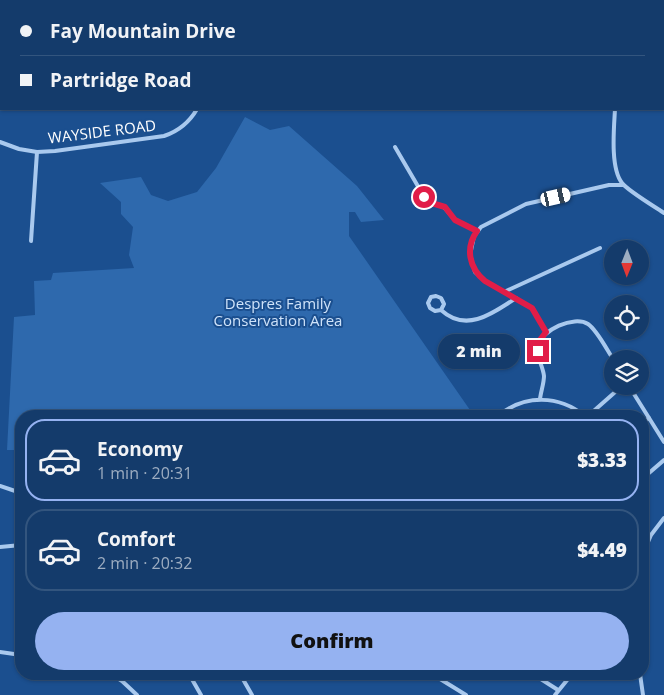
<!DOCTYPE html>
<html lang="en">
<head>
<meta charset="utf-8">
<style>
  body { margin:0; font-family:"Open Sans",sans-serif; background:#1d4271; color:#f1f3f6; height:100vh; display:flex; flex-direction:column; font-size:19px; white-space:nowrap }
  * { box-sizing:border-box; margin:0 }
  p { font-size:16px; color:#9dadc1 }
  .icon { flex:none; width:28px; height:28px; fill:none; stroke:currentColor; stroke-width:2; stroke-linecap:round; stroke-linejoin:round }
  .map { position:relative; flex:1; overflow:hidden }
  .sheet { position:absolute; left:15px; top:410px; width:634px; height:270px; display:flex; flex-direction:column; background:#143b6b; border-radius:20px; box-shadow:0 1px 4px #0004,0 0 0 1px #33557e }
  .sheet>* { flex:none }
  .top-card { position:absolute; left:0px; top:0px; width:665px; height:110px; box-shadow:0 1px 4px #0004,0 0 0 1px #33557e; display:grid; align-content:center; height:110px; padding:0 20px; background:#143b6b }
  .needle { width:32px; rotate:181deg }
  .controls { position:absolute; left:604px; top:240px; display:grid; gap:10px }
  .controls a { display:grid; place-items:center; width:45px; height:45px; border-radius:50%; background:#143b6b; box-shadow:0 1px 4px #0004,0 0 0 1px #33557e; font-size:25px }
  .end { position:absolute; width:22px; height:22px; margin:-11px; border:6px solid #e11d48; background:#fff; box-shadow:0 0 0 2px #fff }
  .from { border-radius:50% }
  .bubble { position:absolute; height:35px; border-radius:18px; background:#143b6b; box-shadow:0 1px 4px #0004,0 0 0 1px #33557e; font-size:16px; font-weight:800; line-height:35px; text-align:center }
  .car { position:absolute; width:15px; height:30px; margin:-15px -8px; border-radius:6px; box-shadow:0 0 4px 1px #0007; background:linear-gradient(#fff 24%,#345 0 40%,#fff 0 76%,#345 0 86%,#fff 0) }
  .top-card b { display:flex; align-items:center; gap:18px; height:48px; font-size:19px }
  .top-card b+b { border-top:1px solid #33557e }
  .top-card i { width:12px; height:12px; background:#f1f3f6 }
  ul { padding:9px 0 0; list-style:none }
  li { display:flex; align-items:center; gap:15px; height:82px; margin:0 10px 8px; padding:0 10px; border:2px solid #33557e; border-radius:20px }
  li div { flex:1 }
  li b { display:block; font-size:19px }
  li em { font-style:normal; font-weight:800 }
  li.on { border-color:#95b2f1 }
  li>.icon { width:45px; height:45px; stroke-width:1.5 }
  .primary-button { display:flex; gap:10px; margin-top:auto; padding:10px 20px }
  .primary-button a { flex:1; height:58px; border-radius:30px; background:#95b2f1; color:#111; font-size:20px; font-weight:800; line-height:58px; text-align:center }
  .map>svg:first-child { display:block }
  .green { fill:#2e69ad }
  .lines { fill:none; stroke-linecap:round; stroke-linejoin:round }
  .minor { stroke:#a9c9ee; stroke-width:4 }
  .route { stroke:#e11d48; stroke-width:6 }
  .labels { text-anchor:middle; stroke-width:4; stroke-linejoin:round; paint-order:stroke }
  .street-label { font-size:15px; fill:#fff; stroke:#1b4f8f }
  .park-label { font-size:15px; fill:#cfe3fa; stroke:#1b4f8f }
</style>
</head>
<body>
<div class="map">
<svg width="664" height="695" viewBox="0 0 664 695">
  <rect width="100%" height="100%" fill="#1b4f8f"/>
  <path class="green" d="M245,117l25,13 19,-4 68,60 27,34 -23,2 -6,-10h-6v24l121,174 -10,6h-439v34h-14l7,-133 21,-2 -1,-34 17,-1 2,-7 81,-5 -5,-13 4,-28 -12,-13v-12l-21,-19 41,-6 10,18 17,6 29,-9 19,-24z"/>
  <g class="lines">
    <g class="minor">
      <path d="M179,0v1"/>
      <path d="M624,0v1"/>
      <path d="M68,1l2,-1"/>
      <path d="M0,49l1,-3"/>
      <path d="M0,67h1"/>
      <path d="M615,109c-1,19 -5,59 7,74 5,7 33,24 42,30"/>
      <path d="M0,142l19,7 18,3 18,-1 109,-15c15,-5 25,-13 33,-27"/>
      <path d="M395,147l31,53 6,4 11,2 12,14 22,11"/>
      <path d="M31,241l6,-89"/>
      <path d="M504,292l96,-44"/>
      <path d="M441,310l-6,1 -5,-3 -2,-5 3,-6 5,-1 5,2 3,6 -3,6c25,23 51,4 75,-12"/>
      <path d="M546,332l-14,-24 -47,-27 -10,-9 -5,-17 4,-19 7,-9 45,-23 83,-19h14"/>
      <path d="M629,386l35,56"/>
      <path d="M540,399c1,-8 4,-16 4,-23 -1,-10 -8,-19 -6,-30 3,-16 36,-31 50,-22 9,6 19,26 25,35"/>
      <path d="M498,416c27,-22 61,-21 87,0"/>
      <path d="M588,416l34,-30"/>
      <path d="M642,424l7,-6"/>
      <path d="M642,479l22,-19"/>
      <path d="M0,486l21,7"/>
      <path d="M0,547l21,-2"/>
      <path d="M642,556l9,-21 13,-17"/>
      <path d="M0,652l21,3"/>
      <path d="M111,674l11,7 15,14"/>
      <path d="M189,674l12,21"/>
      <path d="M240,674l12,21"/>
      <path d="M432,674l34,21"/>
      <path d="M533,674l25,16"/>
      <path d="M640,674l3,21"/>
      <path d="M555,695l17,-21"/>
    </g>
  </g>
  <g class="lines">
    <path class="route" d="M424,197l4,5 17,5 10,13 22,11c-12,17 -8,37 8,50l47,27 14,24 -6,8 -2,11"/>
  </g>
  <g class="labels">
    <g class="street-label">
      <text transform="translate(102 132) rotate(-7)" y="5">WAYSIDE ROAD</text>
    </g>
    <g class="park-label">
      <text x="278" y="309">Despres Family<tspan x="278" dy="17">Conservation Area</tspan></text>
    </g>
  </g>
</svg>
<div class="controls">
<a><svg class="needle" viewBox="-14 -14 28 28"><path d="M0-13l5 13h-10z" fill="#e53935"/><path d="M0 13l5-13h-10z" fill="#9dadc1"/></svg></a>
<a><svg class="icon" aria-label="locate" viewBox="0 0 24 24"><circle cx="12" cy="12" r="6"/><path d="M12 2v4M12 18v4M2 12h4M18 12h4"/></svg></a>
<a><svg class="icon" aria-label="layers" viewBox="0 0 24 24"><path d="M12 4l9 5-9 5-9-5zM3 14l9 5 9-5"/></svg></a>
</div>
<i class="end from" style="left:424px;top:197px"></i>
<i class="end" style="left:538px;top:351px"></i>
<div class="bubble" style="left:438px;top:334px;width:82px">2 min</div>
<i class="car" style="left:556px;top:197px;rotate:77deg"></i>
<div class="top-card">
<b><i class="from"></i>Fay Mountain Drive</b>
<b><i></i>Partridge Road</b>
</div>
<section class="sheet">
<ul>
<li class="on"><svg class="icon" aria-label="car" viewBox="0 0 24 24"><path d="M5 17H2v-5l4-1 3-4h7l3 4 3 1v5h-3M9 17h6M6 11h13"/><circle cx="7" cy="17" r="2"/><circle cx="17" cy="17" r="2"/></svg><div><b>Economy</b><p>1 min · 20:31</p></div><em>$3.33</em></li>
<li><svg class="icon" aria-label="car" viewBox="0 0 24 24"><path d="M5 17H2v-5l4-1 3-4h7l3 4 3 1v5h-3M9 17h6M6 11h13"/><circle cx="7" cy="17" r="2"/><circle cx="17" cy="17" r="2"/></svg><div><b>Comfort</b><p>2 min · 20:32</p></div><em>$4.49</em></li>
</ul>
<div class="primary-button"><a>Confirm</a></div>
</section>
</div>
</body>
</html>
